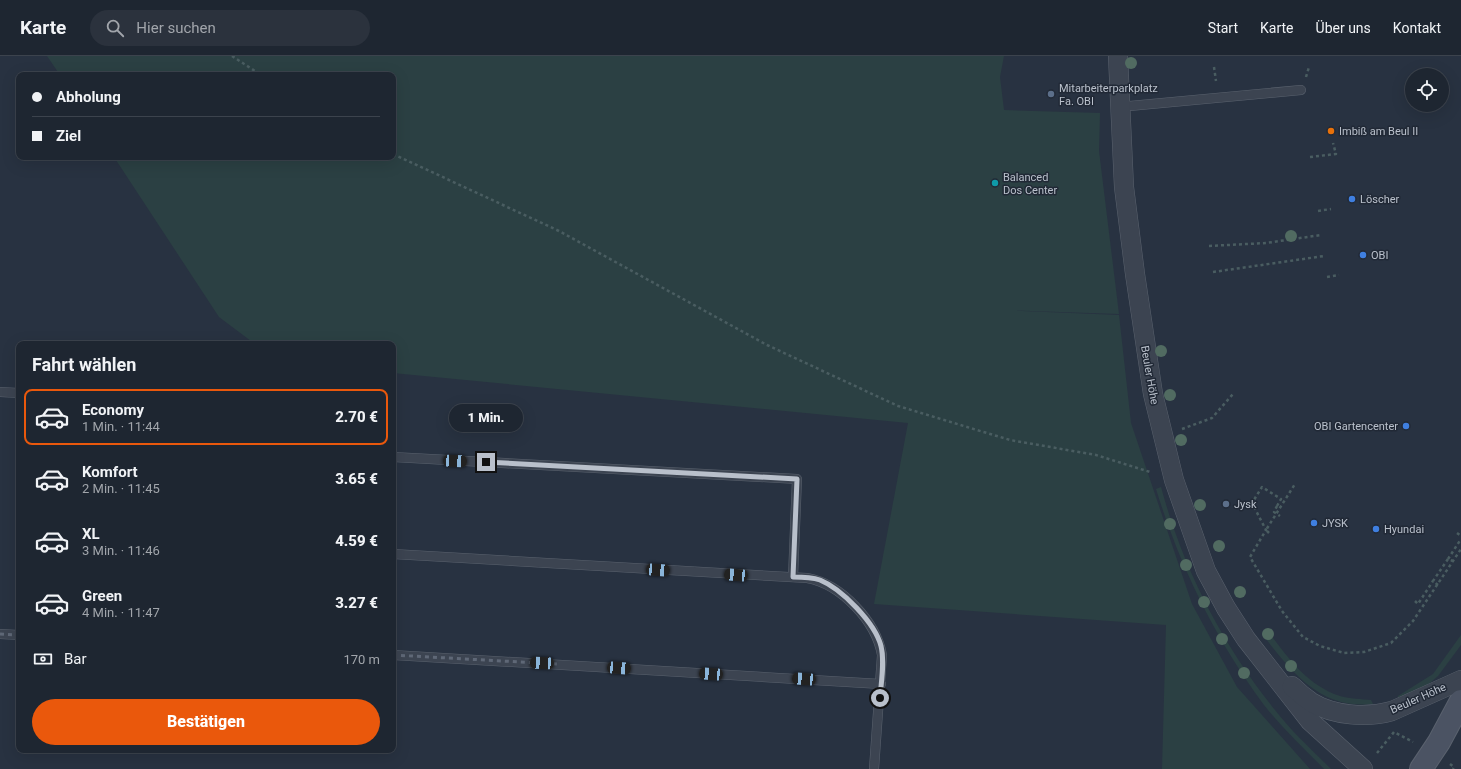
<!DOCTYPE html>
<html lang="de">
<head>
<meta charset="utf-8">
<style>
  body { margin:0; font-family:Roboto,sans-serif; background:#2b323d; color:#f1f3f6; height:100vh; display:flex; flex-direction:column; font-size:15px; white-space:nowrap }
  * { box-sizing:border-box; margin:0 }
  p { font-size:13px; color:#a1a5ab }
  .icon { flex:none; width:22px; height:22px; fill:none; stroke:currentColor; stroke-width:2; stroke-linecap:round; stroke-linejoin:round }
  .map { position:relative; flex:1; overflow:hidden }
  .details { position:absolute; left:16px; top:285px; width:380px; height:412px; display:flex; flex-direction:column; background:#1e2631; border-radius:8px; box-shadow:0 4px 16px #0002,0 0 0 1px #3c434d }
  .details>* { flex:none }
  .guide { position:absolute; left:16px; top:16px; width:380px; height:88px; border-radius:8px; box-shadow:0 4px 16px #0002,0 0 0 1px #3c434d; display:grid; align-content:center; height:88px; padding:0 16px; background:#1e2631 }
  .controls { position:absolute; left:1405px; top:12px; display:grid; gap:8px }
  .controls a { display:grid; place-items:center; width:44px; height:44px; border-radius:50%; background:#1e2631; box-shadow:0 4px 16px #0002,0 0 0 1px #3c434d; font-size:20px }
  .end { position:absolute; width:18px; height:18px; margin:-9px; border:5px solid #b9c0cb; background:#111; box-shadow:0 0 0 2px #111 }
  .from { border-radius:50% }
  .bubble { position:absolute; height:28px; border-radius:14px; background:#1e2631; box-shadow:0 4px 16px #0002,0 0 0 1px #3c434d; font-size:13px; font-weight:800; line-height:28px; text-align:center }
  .car { position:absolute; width:12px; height:24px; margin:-12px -6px; border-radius:5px; box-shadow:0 0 3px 1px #0007; background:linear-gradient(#222 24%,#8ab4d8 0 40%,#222 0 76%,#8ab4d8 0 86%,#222 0) }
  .guide b { display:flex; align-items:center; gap:14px; height:38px; font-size:15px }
  .guide b+b { border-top:1px solid #3c434d }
  .guide i { width:10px; height:10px; background:#f1f3f6 }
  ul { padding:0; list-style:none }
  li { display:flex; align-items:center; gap:12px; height:56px; margin:0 8px 6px; padding:0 8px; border:2px solid transparent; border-radius:8px }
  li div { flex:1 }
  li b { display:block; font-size:15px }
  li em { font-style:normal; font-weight:800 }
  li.on { border-color:#ea580c }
  li>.icon { width:36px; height:36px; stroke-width:1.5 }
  h2 { padding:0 16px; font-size:18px; line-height:48px }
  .pay { display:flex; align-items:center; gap:10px; height:44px; padding:0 16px; font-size:15px }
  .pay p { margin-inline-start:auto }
  .action { display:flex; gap:8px; margin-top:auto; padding:8px 16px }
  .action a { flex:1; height:46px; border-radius:24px; background:#ea580c; color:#fff; font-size:16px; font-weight:800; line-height:46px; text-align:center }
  header { display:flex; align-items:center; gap:24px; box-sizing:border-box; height:56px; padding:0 20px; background:#1e2631; border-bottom:1px solid #3c434d }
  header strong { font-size:19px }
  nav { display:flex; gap:22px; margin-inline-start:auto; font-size:14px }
  .search { width:280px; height:36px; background:#2b323d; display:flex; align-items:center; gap:10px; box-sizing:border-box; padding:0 14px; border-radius:22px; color:#a1a5ab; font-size:15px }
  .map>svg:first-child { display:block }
  .green { fill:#2b4043 }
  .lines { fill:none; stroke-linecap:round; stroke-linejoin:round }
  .lane-casing { stroke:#5a626e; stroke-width:10 }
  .street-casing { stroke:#5a626e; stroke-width:20 }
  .secondary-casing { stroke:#5a626e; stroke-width:24 }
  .path { stroke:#4a5d61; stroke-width:2.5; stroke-dasharray:3 3; stroke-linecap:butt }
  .lane { stroke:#3c4451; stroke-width:9 }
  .street { stroke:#3c4451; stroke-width:19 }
  .secondary { stroke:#4b5363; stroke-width:22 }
  .rail { stroke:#5f6877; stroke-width:3; stroke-dasharray:4 4; stroke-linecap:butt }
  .path-bridge { stroke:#4a5d61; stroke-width:2.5; stroke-dasharray:3 3; stroke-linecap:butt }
  .tree { fill:#516b61 }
  .route { stroke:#b9c0cb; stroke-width:5 }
  .service-dot { fill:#5c6f8a; stroke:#212936; stroke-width:1.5 }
  .food-dot { fill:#e8710a; stroke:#212936; stroke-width:1.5 }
  .culture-dot { fill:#0f9aa8; stroke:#212936; stroke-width:1.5 }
  .shop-dot { fill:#3f7fe0; stroke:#212936; stroke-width:1.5 }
  .labels { text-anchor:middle; stroke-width:3; stroke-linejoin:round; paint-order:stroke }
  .poi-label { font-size:11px; fill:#b9c0cb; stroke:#212936; text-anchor:start }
  .street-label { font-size:11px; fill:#b9c0cb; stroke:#212936 }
</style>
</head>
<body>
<header>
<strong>Karte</strong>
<div class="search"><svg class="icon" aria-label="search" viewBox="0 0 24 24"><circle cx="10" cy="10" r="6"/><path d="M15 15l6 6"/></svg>Hier suchen</div>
<nav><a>Start</a><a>Karte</a><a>Über uns</a><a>Kontakt</a></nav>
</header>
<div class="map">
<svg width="1461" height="713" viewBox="0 0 1461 713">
  <rect width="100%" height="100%" fill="#283241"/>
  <g class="green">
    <path d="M47,0h957l-4,21 4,33 96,3 -1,38 20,163 -122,-4 122,5 12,108 61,181 45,83 73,82h-148l4,-144 -292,-21 34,-181 -515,-50v-29h-138l-36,-27 -105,-160h279v-82h-333z"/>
    <path d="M1161,431c22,82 61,157 114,223 16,21 37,40 56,59h-7c-20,-21 -42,-41 -60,-64 -48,-65 -84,-138 -108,-216z"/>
    <path d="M1268,575c20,27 39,54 72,65 10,3 21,3 31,4l2,4c-53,6 -82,-33 -111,-70z"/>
    <path d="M1461,579v10l-23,31 -14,12 -26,12v-4l35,-22z"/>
  </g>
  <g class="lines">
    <g class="lane-casing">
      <g id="lane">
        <path d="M1119,51l182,-17"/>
        <path d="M0,336l19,1"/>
        <path d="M393,401l404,22 -4,98"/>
        <path d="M393,498l414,24c34,6 69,43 75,77l-8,114"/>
        <path d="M0,578l19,1"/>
        <path d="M393,599l488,29"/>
      </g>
    </g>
    <g class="street-casing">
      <g id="street">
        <path d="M1118,0l6,131 11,87 18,120 21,86 32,91 20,37 20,31 64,82 53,48"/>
        <path d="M1292,630c6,6 12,11 19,16 23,14 56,16 81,9l69,-31"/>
      </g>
    </g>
    <g class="secondary-casing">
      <path id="secondary" d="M1421,713l18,-27 22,-41"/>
    </g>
    <g class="path">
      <path d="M232,0l29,19"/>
      <path d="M1214,11l2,14"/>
      <path d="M1306,21l3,-10"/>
      <path d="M393,98l166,77 208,114 131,61 112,34 86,15 54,17"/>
      <path d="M1310,101l26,-3 -3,-11"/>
      <path d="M1318,155l13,-2"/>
      <path d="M1209,190l57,-3 55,-8"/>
      <path d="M1213,216l111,-16"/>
      <path d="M1327,221l12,-2"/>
      <path d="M1182,373l30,-11 21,-24"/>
      <path d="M1277,450l4,-7 -19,-12 -10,16 14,27 -16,27 32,54 21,26 17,9 24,7 20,-1 27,-9 22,-22 48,-72"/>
      <path d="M1269,477l-3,-3 29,-46"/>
      <path d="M1457,477l4,3"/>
      <path d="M1448,503l13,-20"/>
      <path d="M1438,529l-5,-4 15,-22 5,2"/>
      <path d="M1415,545l3,3 15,-23"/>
      <path d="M1377,697l17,-21 19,10"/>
      <path d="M1450,708l4,3 -1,2"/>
    </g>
    <use href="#lane" class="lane"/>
    <use href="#street" class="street"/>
    <use href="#secondary" class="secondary"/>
    <g class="rail">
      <path d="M0,578l19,1"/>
      <path d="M393,599l164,9"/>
    </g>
    <path class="path-bridge" d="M1277,450l-3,6 6,4"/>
  </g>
  <g class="tree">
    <circle cx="1131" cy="7" r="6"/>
    <circle cx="1291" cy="180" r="6"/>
    <circle cx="1161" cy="295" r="6"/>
    <circle cx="1170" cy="339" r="6"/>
    <circle cx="1181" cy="384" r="6"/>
    <circle cx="1200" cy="449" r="6"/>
    <circle cx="1170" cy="468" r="6"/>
    <circle cx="1219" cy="490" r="6"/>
    <circle cx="1186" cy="509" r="6"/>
    <circle cx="1240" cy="536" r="6"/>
    <circle cx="1204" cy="546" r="6"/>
    <circle cx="1268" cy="578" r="6"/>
    <circle cx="1222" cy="583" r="6"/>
    <circle cx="1291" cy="610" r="6"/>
    <circle cx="1244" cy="617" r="6"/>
  </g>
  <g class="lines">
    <path class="route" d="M486,406l311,17 -4,98c9,0 18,0 27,3 22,9 55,43 61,66 4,16 0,36 -1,52"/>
  </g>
  <g class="service-dot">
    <circle cx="1051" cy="38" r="4"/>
    <circle cx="1226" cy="448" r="4"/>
  </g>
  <circle class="food-dot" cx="1331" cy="75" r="4"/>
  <circle class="culture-dot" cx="995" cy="127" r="4"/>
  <g class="shop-dot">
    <circle cx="1352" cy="143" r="4"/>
    <circle cx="1363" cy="199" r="4"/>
    <circle cx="1406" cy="370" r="4"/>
    <circle cx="1314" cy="467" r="4"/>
    <circle cx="1376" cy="473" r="4"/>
  </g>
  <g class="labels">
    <g class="poi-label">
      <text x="1059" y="36">Mitarbeiterparkplatz<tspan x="1059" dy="13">Fa. OBI</tspan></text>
      <text x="1339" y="79">Imbiß am Beul II</text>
      <text x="1003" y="125">Balanced<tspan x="1003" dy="13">Dos Center</tspan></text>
      <text x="1360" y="147">Löscher</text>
      <text x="1371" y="203">OBI</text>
      <text x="1398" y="374" text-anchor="end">OBI Gartencenter</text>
      <text x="1234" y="452">Jysk</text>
      <text x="1322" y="471">JYSK</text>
      <text x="1384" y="477">Hyundai</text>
    </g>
    <g class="street-label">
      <text transform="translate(1150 319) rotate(80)" y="4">Beuler Höhe</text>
      <text transform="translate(1418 642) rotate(-24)" y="4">Beuler Höhe</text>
    </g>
  </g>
</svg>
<div class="controls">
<a><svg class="icon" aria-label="locate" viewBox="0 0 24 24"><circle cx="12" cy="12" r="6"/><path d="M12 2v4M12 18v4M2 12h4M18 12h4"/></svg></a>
</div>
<i class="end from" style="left:880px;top:642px"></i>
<i class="end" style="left:486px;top:406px"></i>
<div class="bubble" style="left:449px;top:348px;width:74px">1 Min.</div>
<i class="car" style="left:455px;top:405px;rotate:93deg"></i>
<i class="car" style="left:658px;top:514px;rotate:94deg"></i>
<i class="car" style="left:736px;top:519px;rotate:274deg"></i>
<i class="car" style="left:542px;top:607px;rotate:273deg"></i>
<i class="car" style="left:619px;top:612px;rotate:94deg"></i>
<i class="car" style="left:711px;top:618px;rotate:274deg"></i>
<i class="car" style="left:804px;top:623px;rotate:274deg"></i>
<div class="guide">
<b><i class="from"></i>Abholung</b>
<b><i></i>Ziel</b>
</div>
<section class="details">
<h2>Fahrt wählen</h2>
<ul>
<li class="on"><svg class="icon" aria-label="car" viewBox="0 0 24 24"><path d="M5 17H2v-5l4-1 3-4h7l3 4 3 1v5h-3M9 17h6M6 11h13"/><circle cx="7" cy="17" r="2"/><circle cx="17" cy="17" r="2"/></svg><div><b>Economy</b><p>1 Min. · 11:44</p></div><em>2.70 €</em></li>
<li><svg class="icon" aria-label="car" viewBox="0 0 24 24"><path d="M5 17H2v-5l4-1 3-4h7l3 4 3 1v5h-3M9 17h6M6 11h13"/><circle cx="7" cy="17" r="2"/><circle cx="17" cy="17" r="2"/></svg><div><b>Komfort</b><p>2 Min. · 11:45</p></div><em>3.65 €</em></li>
<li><svg class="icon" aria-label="car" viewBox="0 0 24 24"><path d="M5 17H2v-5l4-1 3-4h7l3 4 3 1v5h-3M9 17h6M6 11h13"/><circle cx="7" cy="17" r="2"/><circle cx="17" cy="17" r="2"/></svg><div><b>XL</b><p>3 Min. · 11:46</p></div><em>4.59 €</em></li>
<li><svg class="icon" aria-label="car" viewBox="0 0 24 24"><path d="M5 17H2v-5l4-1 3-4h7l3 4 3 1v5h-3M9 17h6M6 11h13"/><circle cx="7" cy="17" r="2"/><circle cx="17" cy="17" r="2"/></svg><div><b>Green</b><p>4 Min. · 11:47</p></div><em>3.27 €</em></li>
</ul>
<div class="pay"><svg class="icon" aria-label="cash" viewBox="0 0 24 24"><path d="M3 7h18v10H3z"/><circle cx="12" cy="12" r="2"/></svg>Bar<p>170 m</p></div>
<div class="action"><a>Bestätigen</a></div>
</section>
</div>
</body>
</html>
